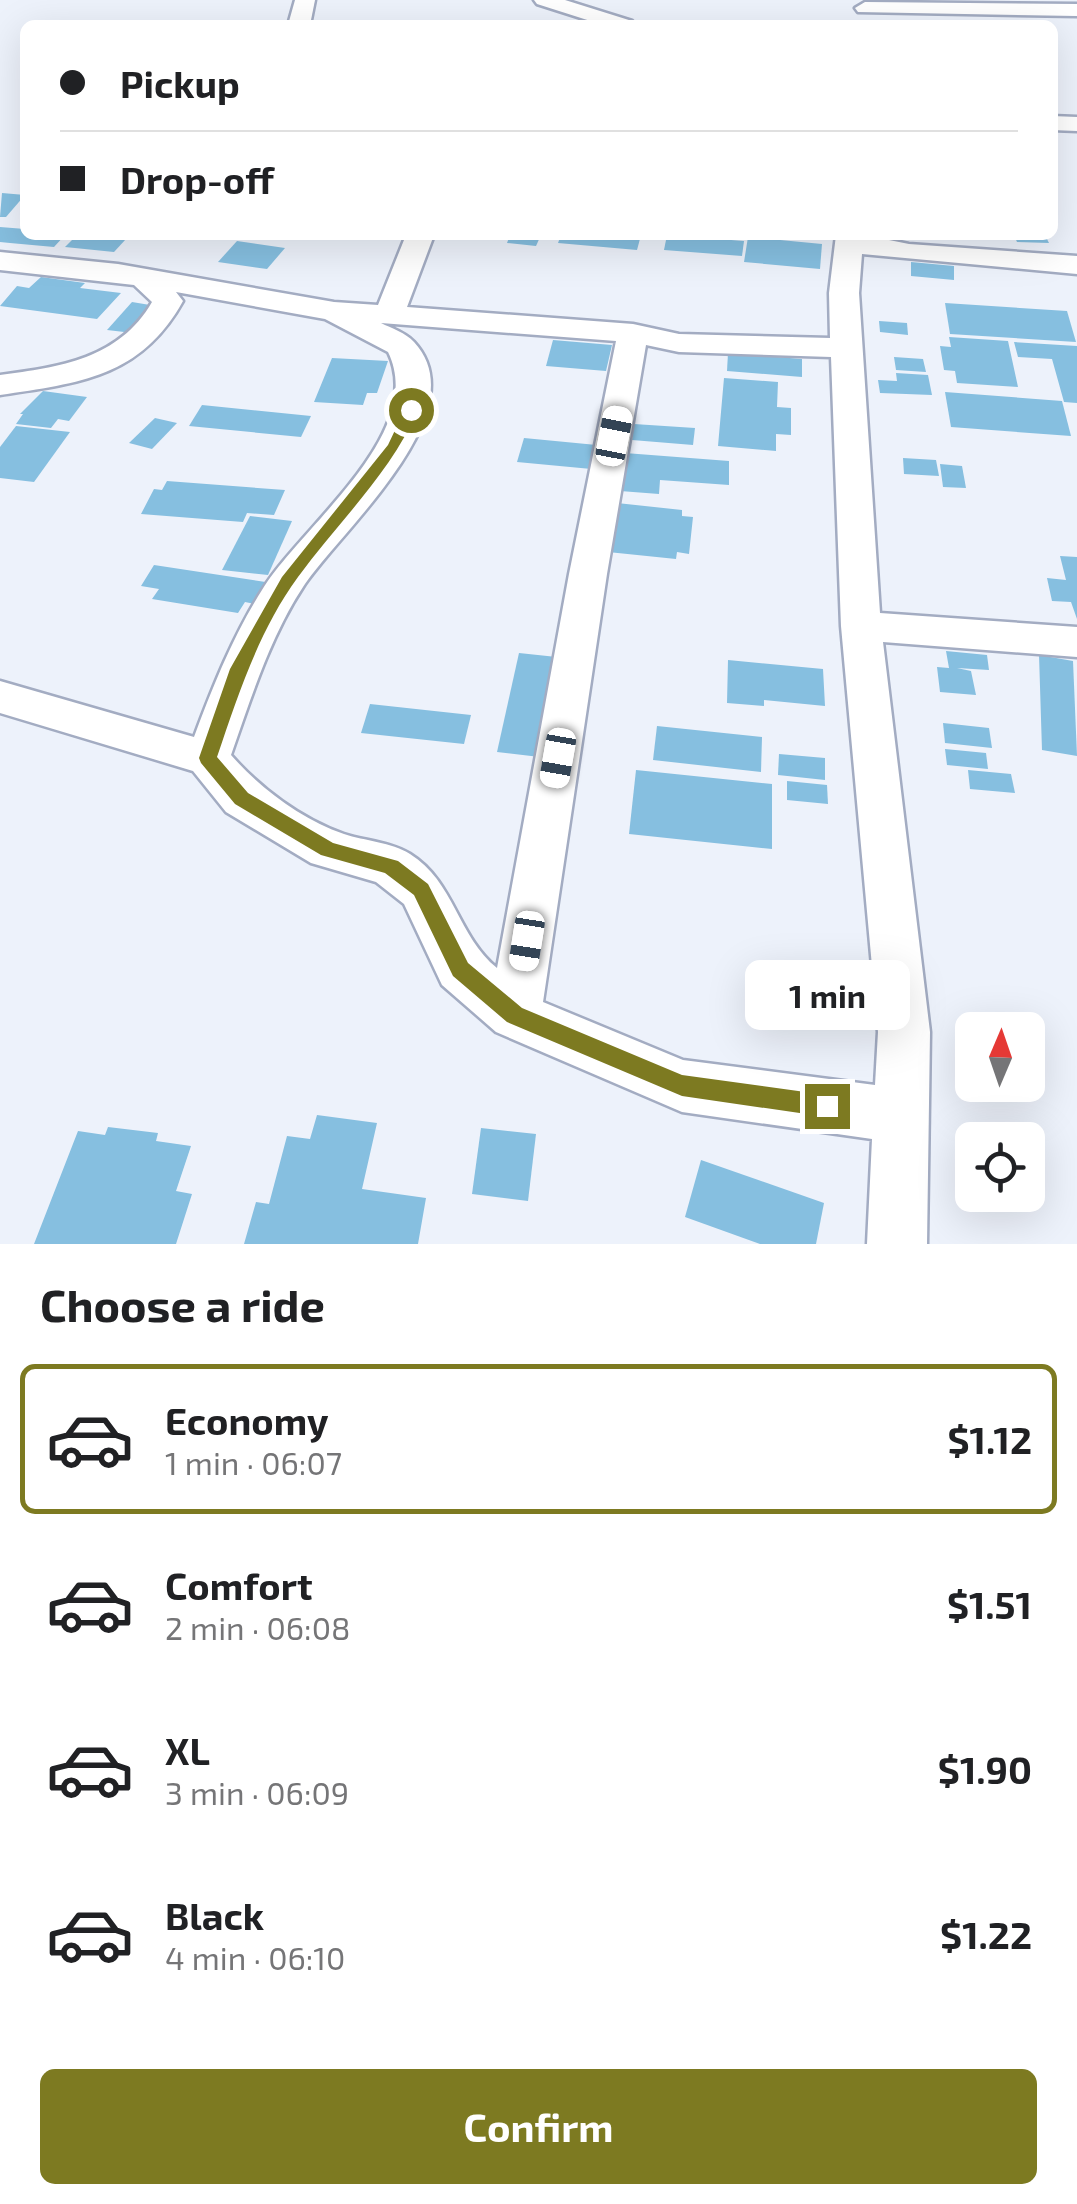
<!DOCTYPE html>
<html lang="en">
<head>
<meta charset="utf-8">
<style>
  body { margin:0; font-family:"Exo 2",sans-serif; background:#f6f6f6; color:#202124; height:100vh; display:flex; flex-direction:column; font-size:38px; white-space:nowrap }
  * { box-sizing:border-box; margin:0 }
  p { font-size:32px; color:#757577 }
  .icon { flex:none; width:55px; height:55px; fill:none; stroke:currentColor; stroke-width:2; stroke-linecap:round; stroke-linejoin:round }
  .map { position:relative; height:1244px; overflow:hidden }
  .drawer { display:flex; flex-direction:column; background:#fff; flex:1 }
  .drawer>* { flex:none }
  .hud { position:absolute; left:20px; top:20px; width:1038px; height:220px; border-radius:15px; box-shadow:0 10px 40px #0002; display:grid; align-content:center; height:220px; padding:0 40px; background:#fff }
  .needle { width:65px; rotate:2deg }
  .tools { position:absolute; left:955px; top:1012px; display:grid; gap:20px }
  .tools a { display:grid; place-items:center; width:90px; height:90px; border-radius:15px; background:#fff; box-shadow:0 10px 40px #0002; font-size:50px }
  .end { position:absolute; width:45px; height:45px; margin:-22px; border:12px solid #7d7a21; background:#fff; box-shadow:0 0 0 5px #fff }
  .from { border-radius:50% }
  .bubble { position:absolute; height:70px; border-radius:15px; background:#fff; box-shadow:0 10px 40px #0002; font-size:32px; font-weight:700; line-height:70px; text-align:center }
  .car { position:absolute; width:30px; height:60px; margin:-30px -15px; border-radius:12px; box-shadow:0 0 8px 2px #0007; background:linear-gradient(#fff 24%,#345 0 40%,#fff 0 76%,#345 0 86%,#fff 0) }
  .hud b { display:flex; align-items:center; gap:35px; height:95px; font-size:38px }
  .hud b+b { border-top:2px solid #e0e0e0 }
  .hud i { width:25px; height:25px; background:#202124 }
  ul { padding:0; list-style:none }
  li { display:flex; align-items:center; gap:30px; height:150px; margin:0 20px 15px; padding:0 20px; border:5px solid transparent; border-radius:15px }
  li div { flex:1 }
  li b { display:block; font-size:38px }
  li em { font-style:normal; font-weight:700 }
  li.selected { border-color:#7d7a21 }
  li>.icon { width:90px; height:90px; stroke-width:1.5 }
  h2 { padding:0 40px; font-size:45px; line-height:120px }
  .primary-button { display:flex; gap:20px; margin-top:auto; padding:20px 40px }
  .primary-button a { flex:1; height:115px; border-radius:15px; background:#7d7a21; color:#fff; font-size:40px; font-weight:700; line-height:115px; text-align:center }
  .map>svg:first-child { display:block }
  .building { fill:#86bfe0 }
  .lines { fill:none; stroke-linecap:round; stroke-linejoin:round }
  .minor-casing { stroke:#a3acc2; stroke-width:5 }
  .minor { fill:#fff; fill-rule:evenodd }
  .route { fill:#7d7a21 }
</style>
</head>
<body>
<div class="map">
<svg width="1077" height="1244" viewBox="0 0 1077 1244">
  <rect width="100%" height="100%" fill="#edf2fb"/>
  <g class="building">
    <path d="M2,193l23,2 -19,22h-6z"/>
    <path d="M0,227l25,2v6h40l-11,12 -44,-4 -10,-1z"/>
    <path d="M77,235h10l39,4 -12,13 -49,-5z"/>
    <path d="M510,235h31l-5,11 -29,-3z"/>
    <path d="M561,235h80l-4,15 -79,-7z"/>
    <path d="M667,235l77,6 -2,15 -78,-6z"/>
    <path d="M1014,235h31l4,8 -32,-1z"/>
    <path d="M748,237l74,7 -2,25 -76,-7z"/>
    <path d="M237,241l48,7 -18,21 -49,-7z"/>
    <path d="M911,262l43,4v14l-43,-4z"/>
    <path d="M41,277l44,6 -5,5 41,5 -24,26 -97,-13 17,-20 12,2z"/>
    <path d="M132,302l24,4 -23,27 -26,-3z"/>
    <path d="M945,303l122,8 9,31 -126,-8z"/>
    <path d="M879,321l28,2 1,12 -28,-3z"/>
    <path d="M949,337l59,4 10,46 -61,-4 -2,-12 -11,-1 -4,-24 11,1z"/>
    <path d="M553,340l59,5 -6,26 -60,-5z"/>
    <path d="M1014,342l63,4v57l-13,-1 -12,-43 -34,-2z"/>
    <path d="M728,353l74,6v18l-75,-6z"/>
    <path d="M894,357l29,2 3,13 -30,-2z"/>
    <path d="M332,358l56,3 -11,32h-10l-4,12 -49,-3z"/>
    <path d="M896,373l32,2 4,20 -52,-2 -2,-13 19,1z"/>
    <path d="M724,378l54,4 -1,25 14,1v27l-15,-1v17l-58,-5z"/>
    <path d="M43,391l44,6 -18,24 -11,-2 -7,9 -35,-4 7,-10h-3z"/>
    <path d="M945,392l117,9 9,35 -120,-9z"/>
    <path d="M202,405l109,11 -10,21 -112,-11z"/>
    <path d="M155,418l22,5 -25,26 -23,-6z"/>
    <path d="M634,424l61,4 -2,17 -61,-5z"/>
    <path d="M16,426l54,6 -36,50 -34,-4v-31z"/>
    <path d="M524,438l83,8 -5,24 -85,-8z"/>
    <path d="M625,453l104,8v24l-69,-5 -1,14 -39,-3z"/>
    <path d="M903,458l33,2 3,16 -35,-2z"/>
    <path d="M940,464l22,2 4,22 -23,-1z"/>
    <path d="M167,481l118,9 -11,25 -27,-2 -4,9 -102,-8 13,-25 8,1z"/>
    <path d="M617,503l65,7v6l11,1 -4,37 -12,-2 -1,7 -68,-7z"/>
    <path d="M250,516l42,5 -24,54 -46,-5z"/>
    <path d="M1060,556l17,1v62l-6,-17 -19,-1 -5,-23 19,2z"/>
    <path d="M154,565l118,18 -12,22 -15,-3 -7,11 -86,-14 7,-10 -18,-3z"/>
    <path d="M946,651l41,4 2,15 -32,-2 14,3 5,24 -36,-3 -3,-25 12,1z"/>
    <path d="M519,653l47,5 -18,100 -51,-6z"/>
    <path d="M1039,655l34,6 4,95 -35,-6z"/>
    <path d="M728,660l95,9 2,37 -61,-6v6l-37,-3z"/>
    <path d="M370,704l101,11 -7,29 -103,-11z"/>
    <path d="M943,723l46,5 3,20 -47,-5z"/>
    <path d="M657,726l105,11 -1,35 -108,-12z"/>
    <path d="M945,749l41,4 2,16 -41,-4z"/>
    <path d="M779,754l46,4v22l-47,-5z"/>
    <path d="M636,770l136,14v65l-143,-15z"/>
    <path d="M968,770l43,4 4,19 -45,-4z"/>
    <path d="M787,781l40,4 1,19 -41,-4z"/>
    <path d="M317,1115l60,8 -15,66 64,9 -8,46h-174l12,-42 13,2 18,-68 23,3z"/>
    <path d="M108,1127l50,6 -2,8 35,5 -15,45 16,3 -16,50h-142l44,-113 27,4z"/>
    <path d="M481,1128l55,6 -8,67 -56,-7z"/>
    <path d="M701,1160l123,43 -8,41h-56l-75,-27z"/>
  </g>
  <g class="lines">
    <g class="minor-casing">
      <g id="minor">
        <path d="M295,0h20l-5,25h-22z"/>
        <path d="M534,0h31l67,21 4,4h-33l-66,-21z"/>
        <path d="M865,2l212,2v12l-219,-4 -3,-4z"/>
        <path d="M1052,116l25,1v14l-25,-1z"/>
        <path d="M406,235h28l-27,72 226,17 46,10 151,4 -1,-45 7,-58h28l45,9 168,12v18l-215,-20 -3,39 21,320 197,14v30l-194,-15 47,390 -3,212h-60l5,-105 -190,-27 -186,-80 -54,-47 -38,-81 -28,-22 -65,-19 -85,-51 -33,-41 -193,-58v-32l194,56c19,-51 39,-101 68,-147 39,-64 166,-156 126,-238l-63,-33 -149,-27 7,9c-42,76 -103,82 -183,94v-20c60,-8 119,-16 152,-73l-18,-17 -134,-15v-18l118,12 216,38 44,3zM381,323l235,18 -47,233 -72,394c-39,-31 -43,-87 -87,-114 -19,-12 -45,-13 -66,-20 -43,-15 -84,-46 -113,-79 20,-57 39,-118 72,-168 36,-55 176,-175 111,-245 -8,-9 -23,-14 -33,-19zM646,345l33,7 152,5 10,269 37,406 -3,53 -192,-25 -140,-58 64,-428z"/>
      </g>
    </g>
    <use href="#minor" class="minor"/>
  </g>
  <path class="route" d="M406,407l12,3c-28,64 -79,111 -120,167 -39,53 -60,118 -81,180l31,36 85,50 65,18 30,23 40,79 54,45 160,67 145,20 8,3 3,8 -3,8 -8,3 -145,-21 -175,-74 -54,-46 -39,-81 -29,-22 -64,-18 -86,-51 -34,-41 -2,-5 31,-89 52,-92 106,-132z"/>
</svg>
<div class="tools">
<a><svg class="needle" viewBox="-14 -14 28 28"><path d="M0-13l5 13h-10z" fill="#e53935"/><path d="M0 13l5-13h-10z" fill="#757577"/></svg></a>
<a><svg class="icon" aria-label="locate" viewBox="0 0 24 24"><circle cx="12" cy="12" r="6"/><path d="M12 2v4M12 18v4M2 12h4M18 12h4"/></svg></a>
</div>
<i class="end from" style="left:411px;top:410px"></i>
<i class="end" style="left:827px;top:1106px"></i>
<div class="bubble" style="left:745px;top:960px;width:165px">1 min</div>
<i class="car" style="left:614px;top:436px;rotate:11deg"></i>
<i class="car" style="left:558px;top:758px;rotate:190deg"></i>
<i class="car" style="left:527px;top:941px;rotate:189deg"></i>
<div class="hud">
<b><i class="from"></i>Pickup</b>
<b><i></i>Drop-off</b>
</div>
</div>
<section class="drawer">
<h2>Choose a ride</h2>
<ul>
<li class="selected"><svg class="icon" aria-label="car" viewBox="0 0 24 24"><path d="M5 17H2v-5l4-1 3-4h7l3 4 3 1v5h-3M9 17h6M6 11h13"/><circle cx="7" cy="17" r="2"/><circle cx="17" cy="17" r="2"/></svg><div><b>Economy</b><p>1 min · 06:07</p></div><em>$1.12</em></li>
<li><svg class="icon" aria-label="car" viewBox="0 0 24 24"><path d="M5 17H2v-5l4-1 3-4h7l3 4 3 1v5h-3M9 17h6M6 11h13"/><circle cx="7" cy="17" r="2"/><circle cx="17" cy="17" r="2"/></svg><div><b>Comfort</b><p>2 min · 06:08</p></div><em>$1.51</em></li>
<li><svg class="icon" aria-label="car" viewBox="0 0 24 24"><path d="M5 17H2v-5l4-1 3-4h7l3 4 3 1v5h-3M9 17h6M6 11h13"/><circle cx="7" cy="17" r="2"/><circle cx="17" cy="17" r="2"/></svg><div><b>XL</b><p>3 min · 06:09</p></div><em>$1.90</em></li>
<li><svg class="icon" aria-label="car" viewBox="0 0 24 24"><path d="M5 17H2v-5l4-1 3-4h7l3 4 3 1v5h-3M9 17h6M6 11h13"/><circle cx="7" cy="17" r="2"/><circle cx="17" cy="17" r="2"/></svg><div><b>Black</b><p>4 min · 06:10</p></div><em>$1.22</em></li>
</ul>
<div class="primary-button"><a>Confirm</a></div>
</section>
</body>
</html>
